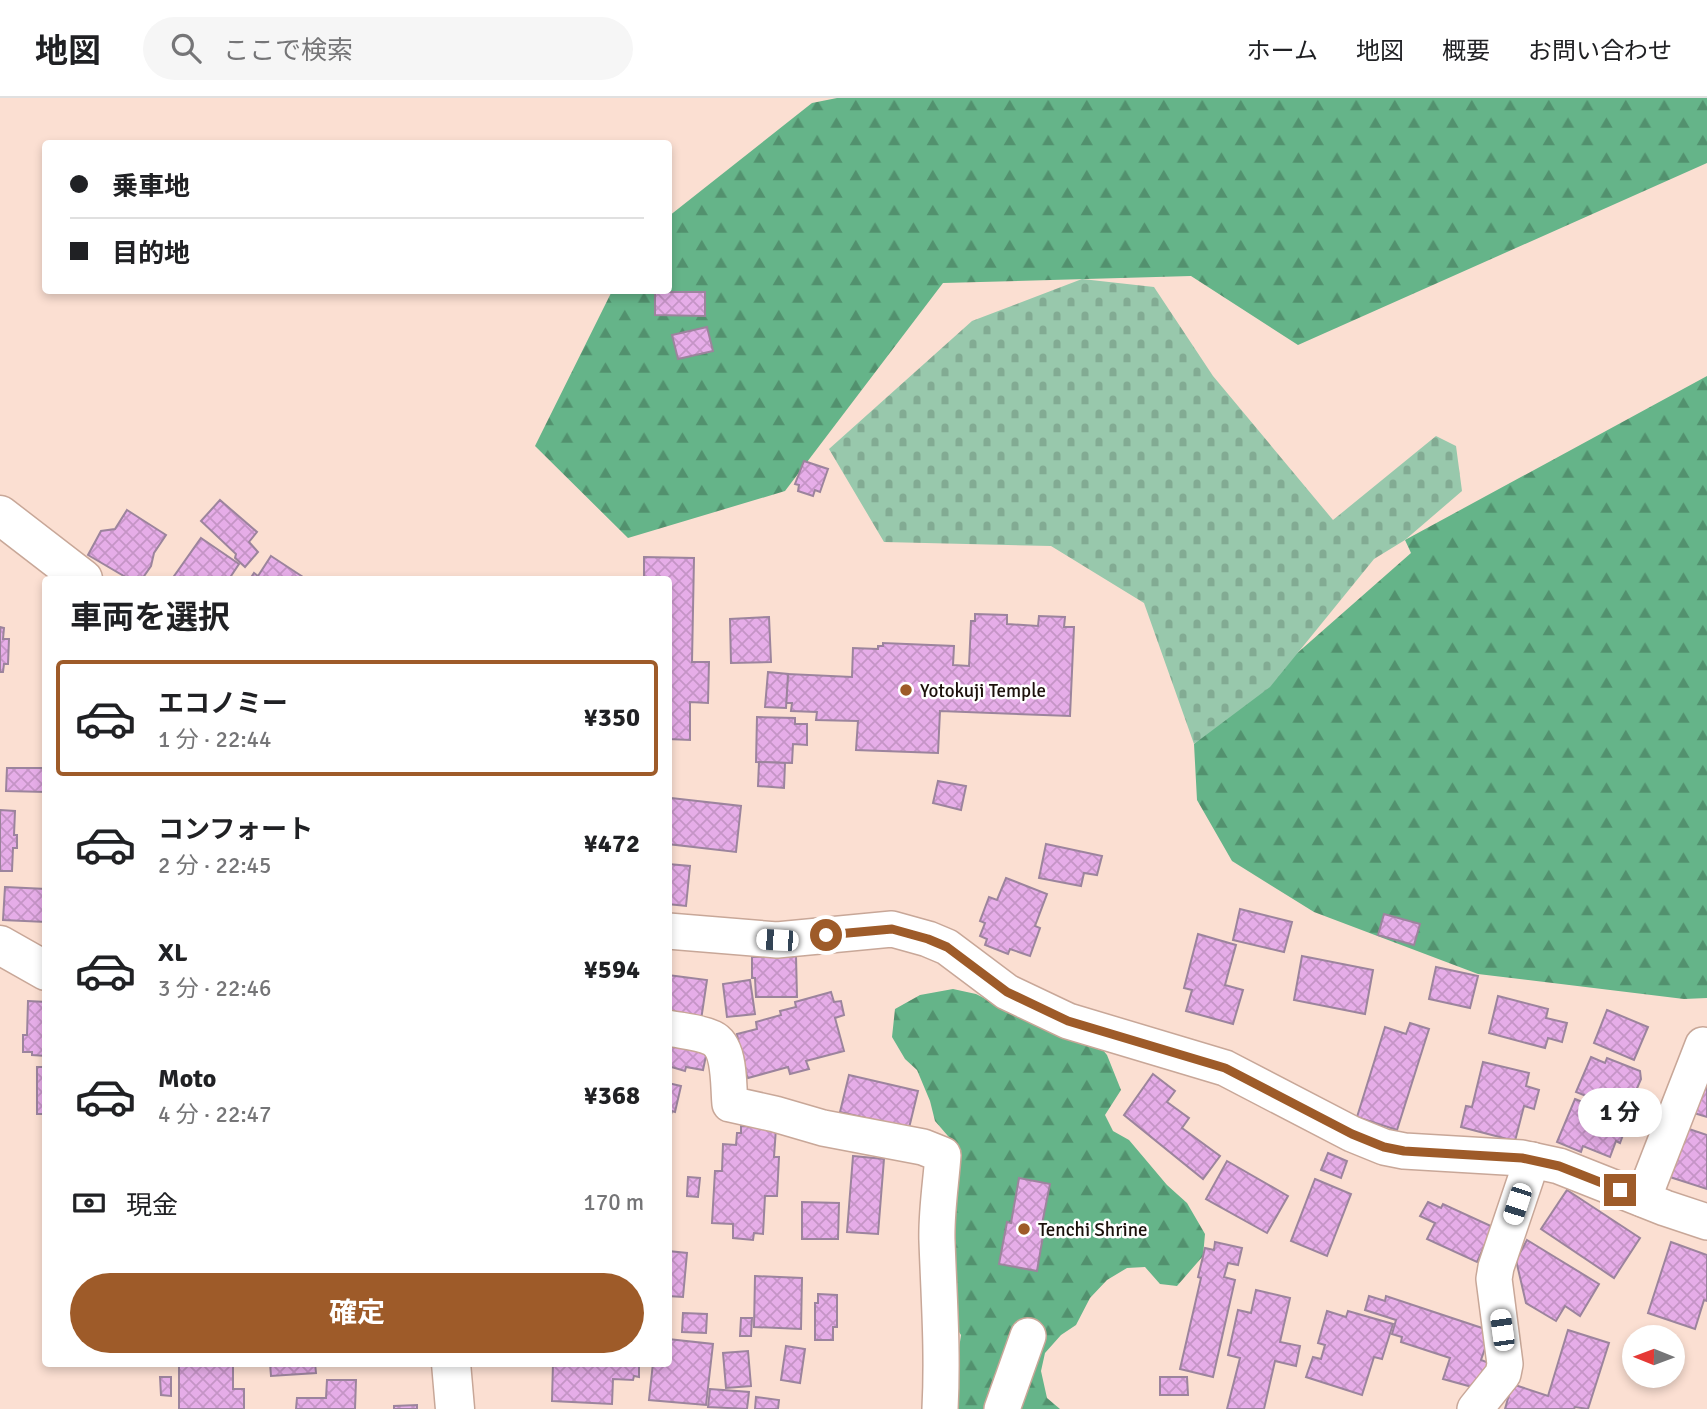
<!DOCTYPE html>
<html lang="ja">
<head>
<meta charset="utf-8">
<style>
  body { margin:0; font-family:Signika,"Noto Sans JP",sans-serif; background:#f6f6f6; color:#202124; height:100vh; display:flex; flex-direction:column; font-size:26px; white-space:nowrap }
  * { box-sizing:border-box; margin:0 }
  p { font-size:23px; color:#757577 }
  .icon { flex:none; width:38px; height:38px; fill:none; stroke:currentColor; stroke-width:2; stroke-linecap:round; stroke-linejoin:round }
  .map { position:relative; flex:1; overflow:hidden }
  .panel { position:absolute; left:42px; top:478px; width:630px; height:791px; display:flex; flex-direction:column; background:#fff; border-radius:7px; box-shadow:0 4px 10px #0003 }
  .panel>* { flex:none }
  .top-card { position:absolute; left:42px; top:42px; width:630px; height:154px; border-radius:7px; box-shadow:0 4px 10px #0003; display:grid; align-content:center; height:154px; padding:0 28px; background:#fff }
  .needle { width:46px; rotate:271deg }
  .controls { position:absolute; left:1622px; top:1227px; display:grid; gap:14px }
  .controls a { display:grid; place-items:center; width:63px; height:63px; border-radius:50%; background:#fff; box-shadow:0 4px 10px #0003; font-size:35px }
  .end { position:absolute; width:32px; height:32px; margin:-16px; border:9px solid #9e5b29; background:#fff; box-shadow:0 0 0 4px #fff }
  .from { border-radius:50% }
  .bubble { position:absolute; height:49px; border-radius:24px; background:#fff; box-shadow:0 4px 10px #0003; font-size:23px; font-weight:700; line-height:49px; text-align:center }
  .car { position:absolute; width:21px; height:42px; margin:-21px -10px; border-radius:9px; box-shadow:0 0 5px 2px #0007; background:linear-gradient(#fff 24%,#345 0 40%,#fff 0 76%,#345 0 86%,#fff 0) }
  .top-card b { display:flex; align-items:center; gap:24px; height:66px; font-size:26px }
  .top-card b+b { border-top:2px solid #e0e0e0 }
  .top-card i { width:18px; height:18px; background:#202124 }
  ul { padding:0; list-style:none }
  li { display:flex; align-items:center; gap:21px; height:116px; margin:0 14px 10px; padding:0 14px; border:4px solid transparent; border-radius:7px }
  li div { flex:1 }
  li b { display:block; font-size:26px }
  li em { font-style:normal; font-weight:700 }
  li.current { border-color:#9e5b29 }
  li>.icon { width:63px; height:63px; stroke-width:1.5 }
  h2 { padding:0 28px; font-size:32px; line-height:84px }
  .pay { display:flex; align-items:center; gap:18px; height:77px; padding:0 28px; font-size:26px }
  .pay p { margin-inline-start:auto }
  .button { display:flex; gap:14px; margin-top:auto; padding:14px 28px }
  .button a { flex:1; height:80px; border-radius:42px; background:#9e5b29; color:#fff; font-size:28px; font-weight:700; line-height:80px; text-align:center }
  header { display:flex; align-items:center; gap:42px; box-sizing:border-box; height:98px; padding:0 35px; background:#fff; border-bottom:2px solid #e0e0e0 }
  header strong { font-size:33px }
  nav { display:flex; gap:38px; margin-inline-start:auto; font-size:24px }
  .search { width:490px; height:63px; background:#f6f6f6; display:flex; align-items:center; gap:18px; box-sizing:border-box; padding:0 24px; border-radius:38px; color:#757577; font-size:26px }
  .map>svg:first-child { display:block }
  .forest { fill:url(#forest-firs) }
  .cemetery { fill:url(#cemetery-stones) }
  .building { fill:url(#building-cross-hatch); stroke:#9c849d; stroke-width:2 }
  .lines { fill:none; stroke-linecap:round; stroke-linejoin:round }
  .minor-casing { stroke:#c8a798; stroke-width:38 }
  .major-casing { stroke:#c8a798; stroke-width:41 }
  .minor { stroke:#fff; stroke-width:35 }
  .major { stroke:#fff; stroke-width:38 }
  .route { stroke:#9e5b29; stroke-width:9 }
  .poi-dot { fill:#9e5b29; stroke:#fff; stroke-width:2.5 }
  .labels { text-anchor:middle; stroke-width:5; stroke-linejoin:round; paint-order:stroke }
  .poi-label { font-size:19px; fill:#1b100a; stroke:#fff; text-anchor:start }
</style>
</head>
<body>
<header>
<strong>地図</strong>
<div class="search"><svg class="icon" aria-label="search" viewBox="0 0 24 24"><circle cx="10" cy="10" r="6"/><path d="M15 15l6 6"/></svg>ここで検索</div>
<nav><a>ホーム</a><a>地図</a><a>概要</a><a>お問い合わせ</a></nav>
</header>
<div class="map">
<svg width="1707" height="1311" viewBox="0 0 1707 1311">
  <defs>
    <pattern id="forest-firs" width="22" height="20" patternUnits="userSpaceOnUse" patternTransform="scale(1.75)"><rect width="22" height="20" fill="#65b489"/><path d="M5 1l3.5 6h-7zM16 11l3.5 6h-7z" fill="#52916e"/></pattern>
    <pattern id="cemetery-stones" width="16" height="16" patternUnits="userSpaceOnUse" patternTransform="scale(1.75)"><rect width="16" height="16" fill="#98c8ac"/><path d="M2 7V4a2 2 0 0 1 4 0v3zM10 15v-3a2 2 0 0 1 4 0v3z" fill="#82ab93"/></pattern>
    <pattern id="building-cross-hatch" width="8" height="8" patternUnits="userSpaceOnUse" patternTransform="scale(1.75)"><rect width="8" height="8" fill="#e6ade8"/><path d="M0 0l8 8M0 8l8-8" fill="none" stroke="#c594c6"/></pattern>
  </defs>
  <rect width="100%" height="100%" fill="#fbdfd2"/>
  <g class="forest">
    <path d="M837,0h870v65l-409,182 -107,-69 -248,7 -158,208 -157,47 -93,-92 77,-155 56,-1 1,-74 143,-113z"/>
    <path d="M1707,278v622l-23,1 -206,-25 -164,-62 -82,-51 -35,-61 -3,-56 217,-191 -6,-13z"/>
    <path d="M953,891l23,5 36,18 75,19 20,24 14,35 -16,25 8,16 16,9 38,45 20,18 18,31 -2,22 -26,30 -17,-2 -15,-17 -18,1 -20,12 -17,18 -14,27 -15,10 -16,18 -4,18 6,27 13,11h-110l11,-74 -13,-19 -5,-104 16,-36 -5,-33 -19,-22 -5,-20 -13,-31 -12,-11 -13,-22 3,-28 25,-14z"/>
  </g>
  <path class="cemetery" d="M1082,181l72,8 59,89 120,144 103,-84 20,10 6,45 -57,49 -31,19 -104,128 -76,57 -50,-141 -93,-57 -167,-4 -55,-93 143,-128z"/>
  <g class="building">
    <path d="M655,194h50v24l-50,-1z"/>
    <path d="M707,229l6,24 -35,8 -6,-24z"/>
    <path d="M804,363l24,8 -8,23 -5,-2 -2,6 -15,-5 1,-6 -4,-1z"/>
    <path d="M220,402l37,32 -8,10 9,10 -13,15 -10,-9 1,-4 -35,-33z"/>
    <path d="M127,412l39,25 -12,18 -3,13 -9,13h-13l-41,-24 13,-24 14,-2z"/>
    <path d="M201,440l38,26 -10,15h-57z"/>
    <path d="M271,458l35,23h-56l4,-6 4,3z"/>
    <path d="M644,459l50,1 -2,104h17l-1,41 -18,-1v38l-22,-1v-160h-24z"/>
    <path d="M975,516l32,1v9l31,2 1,-10 26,1 -1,10h10l-4,89 -130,-5 -2,42 -82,-3 2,-29 -42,-1 1,-8 -26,-1 1,-8h-6l2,-29 64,3 1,-29 25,1v-3h5v-3l71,3 -1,19 16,1 2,-45h4z"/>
    <path d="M769,519l2,45 -40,1 -1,-44z"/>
    <path d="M0,529l4,1 -1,11h6l-1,25h-4l-1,8h-3z"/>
    <path d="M768,574l20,2 -2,34 -21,-1z"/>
    <path d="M757,619l38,1v6h12v21l-14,-1 -1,19 -36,-1z"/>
    <path d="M759,664l26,1 -1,25 -26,-2z"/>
    <path d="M7,670h39v24l-40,-1z"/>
    <path d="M938,683l28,5 -5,24 -28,-7z"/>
    <path d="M671,700l70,8 -5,46 -68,-8z"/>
    <path d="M0,712l15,1 -1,24h3v13h-4l-1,23h-12z"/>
    <path d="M1046,746l56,12 -5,19 -13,-2 -3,13 -42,-8z"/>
    <path d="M668,766l22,2 -4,40 -18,-2z"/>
    <path d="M1006,780l41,16 -12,32 5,2 -10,28 -20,-7 -2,5 -23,-9 2,-6 -7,-3 5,-13 -5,-2 9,-24 8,3z"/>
    <path d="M5,789l41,2v33l-43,-2z"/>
    <path d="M1240,811l52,13 -8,30 -51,-12z"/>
    <path d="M1384,816l36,10 -6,21 -36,-10z"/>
    <path d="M1198,836l38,11 -11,40 18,5 -10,34 -47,-13 6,-21 -8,-2z"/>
    <path d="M796,858l1,41h-41l-1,-19h-3v-21z"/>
    <path d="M1302,858l71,14 -8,44 -71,-14z"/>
    <path d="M1436,869l42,9 -8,32 -41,-9z"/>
    <path d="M668,877l39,5 -6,40 -33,-5z"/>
    <path d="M750,882l5,34 -28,3 -4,-33z"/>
    <path d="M831,894l3,10 7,-1 3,14 -9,3 9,33 -38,10 3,8 -19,5 -2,-7 -40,11 -5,-11 -6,-33 20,-5 -1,-7 25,-7 -1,-4 16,-4 -1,-5z"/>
    <path d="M1498,898l50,13 -2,9 21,5 -5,19 -14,-4 -3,10 -56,-15z"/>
    <path d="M28,903l18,1v54l-14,-1v-3h-9v-17h4z"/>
    <path d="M1607,912l41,17 -14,33 -40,-17z"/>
    <path d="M1410,925l19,6 -32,101 -40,-13 28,-90 21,7z"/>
    <path d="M668,941l39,12 -4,19 -17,-3 -1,4 -17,-5z"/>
    <path d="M1591,959l14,6 2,-5 33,13 1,8 -13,30 -5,-3 -2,4 -45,-18z"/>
    <path d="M1483,964l46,11 -3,13 13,4 -5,19 -10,-3 -9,35 -54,-14 5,-21 6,1z"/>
    <rect x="37" y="969" width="9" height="47"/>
    <path d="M1707,972v47l-13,-4z"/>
    <path d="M1153,976l22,17 -8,11 22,16 -7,10 38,28 -17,23 -79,-64z"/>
    <path d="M849,977l69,16 -9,37 -69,-16z"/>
    <path d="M668,985l13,3 -6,26 -3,-1 -4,14z"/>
    <path d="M1575,1001l45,18 -2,3 9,4 -7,19 -4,-2 -6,16 -27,-11 -2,6 -24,-10z"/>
    <path d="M741,1028l35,2 -2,29h5l-2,39h-12l-2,38 -9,-1 -1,7 -20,-2v-14l-21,-1 3,-52h7l1,-27 13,1 1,-12h4z"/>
    <path d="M1686,1030l21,7v54l-37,-12z"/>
    <path d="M1328,1055l19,8 -6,17 -20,-8z"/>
    <path d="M853,1058l31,3 -6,75 -31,-2z"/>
    <path d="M1227,1063l61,35 -21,37 -61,-34z"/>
    <path d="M688,1079l12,1 -2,19 -11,-1z"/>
    <path d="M1019,1080l31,6 -9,45 3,1 -7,41 -38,-7 8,-42 4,1z"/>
    <path d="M1315,1081l36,15 -24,62 -36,-15z"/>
    <path d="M1567,1092l73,48 -26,40 -73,-49z"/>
    <path d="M802,1104l37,1 -1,36h-36z"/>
    <path d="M1428,1104l13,6 2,-4 50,23 -16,35 -50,-23 8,-16 -15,-7z"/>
    <path d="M1527,1142l72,44 -19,32 -15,-10 -9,15 -30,-18 -10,-43z"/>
    <path d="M1215,1144l27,6 -4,17 -10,-2 -4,14 11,3 -22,97 -33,-8 21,-91 -3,-1 7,-29 9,2z"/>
    <path d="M1671,1144l36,13v46l-3,-1 -9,29 -47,-16z"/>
    <path d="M668,1153l19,2 -4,44 -15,-1z"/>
    <path d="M755,1178l47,2 -1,51 -47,-2z"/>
    <path d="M1256,1192l34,8 -10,44 20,4 -4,20 -21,-5 -11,48h-37l13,-51 -12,-3 10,-45 13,3z"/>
    <path d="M818,1196l19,1v32h-4v13h-18v-37h3z"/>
    <path d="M1369,1198l16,5 1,-5 105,35 -10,29 13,5 -18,23 -33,-9 7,-21 -49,-16 1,-5 -10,-3 4,-14 -31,-10z"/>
    <path d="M1327,1213l19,6 2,-6 45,13 -11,35 -8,-2 -12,38 -56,-18 7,-20 8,2 4,-14 -7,-2z"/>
    <path d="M683,1215l24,1 -1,19 -24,-1z"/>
    <path d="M741,1220h11l-1,18h-11z"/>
    <path d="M1568,1232l41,13 -21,66 -13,-2 -1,2h-69l7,-25 36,12z"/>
    <path d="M668,1241l45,5 -7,61 -57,-5 4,-37h15z"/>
    <path d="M786,1248l19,3 -5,34 -19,-3z"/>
    <path d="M748,1253l3,35 -25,2 -3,-35z"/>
    <path d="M179,1265h54v26h11v20h-65z"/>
    <path d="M270,1265h45l1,10 -45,3z"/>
    <path d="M548,1265h91v14l-5,-1 -1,4 -20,-1 -1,25 -60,-3 1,-38z"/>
    <path d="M160,1279h11v19l-10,-1z"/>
    <path d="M1160,1279h27l1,18h-28z"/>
    <path d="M327,1282h29l-1,29h-59l1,-11h29z"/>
    <path d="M710,1291l39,3 -2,17 -39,-2z"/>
    <path d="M756,1299l23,3 -1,9h-23z"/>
    <path d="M417,1307v4h-23v-3z"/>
  </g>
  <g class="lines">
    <g class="minor-casing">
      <g id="minor">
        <path d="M668,833l109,9 115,-11 36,10 19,8 60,45 61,29 157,47 127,66 32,13 20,4 118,7 37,8 106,42 42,14"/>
        <path d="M668,930c14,3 32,4 44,10 19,9 16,47 18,66l45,10 48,14 100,19 20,8c-2,28 -7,58 -6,86 2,57 6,111 3,168"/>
        <path d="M1643,1101l60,-154"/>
        <path d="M1002,1311l26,-73"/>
        <path d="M1475,1311l28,-35 2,-10 -11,-85 2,-12 36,-107"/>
      </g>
    </g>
    <g class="major-casing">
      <g id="major">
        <path d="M0,417l83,64"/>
        <path d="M0,847l46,26"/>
        <path d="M451,1265l4,46"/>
      </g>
    </g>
    <use href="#minor" class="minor"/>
    <use href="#major" class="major"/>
  </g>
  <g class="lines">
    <path class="route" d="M826,837l66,-6 36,10 19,8 60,45 61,29 157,47 127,66 32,13 20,4 118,7 37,8 61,24"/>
  </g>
  <g class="poi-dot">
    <circle cx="906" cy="592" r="7"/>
    <circle cx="1024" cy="1131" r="7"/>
  </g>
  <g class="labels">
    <g class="poi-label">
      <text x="920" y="599">Yotokuji Temple</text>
      <text x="1038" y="1138">Tenchi Shrine</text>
    </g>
  </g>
</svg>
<div class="controls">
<a><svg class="needle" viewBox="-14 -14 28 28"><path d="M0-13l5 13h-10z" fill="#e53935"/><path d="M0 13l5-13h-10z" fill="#757577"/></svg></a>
</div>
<i class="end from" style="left:826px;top:837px"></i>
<i class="end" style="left:1620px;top:1092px"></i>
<div class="bubble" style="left:1578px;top:990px;width:84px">1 分</div>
<i class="car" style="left:777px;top:842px;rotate:273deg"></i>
<i class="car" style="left:1517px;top:1106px;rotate:198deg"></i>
<i class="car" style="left:1502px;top:1232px;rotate:352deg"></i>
<div class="top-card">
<b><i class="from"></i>乗車地</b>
<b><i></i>目的地</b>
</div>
<section class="panel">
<h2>車両を選択</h2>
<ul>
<li class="current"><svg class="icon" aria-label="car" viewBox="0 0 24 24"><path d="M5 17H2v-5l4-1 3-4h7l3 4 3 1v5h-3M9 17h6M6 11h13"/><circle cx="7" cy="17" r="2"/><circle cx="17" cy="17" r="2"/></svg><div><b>エコノミー</b><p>1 分 · 22:44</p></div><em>¥350</em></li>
<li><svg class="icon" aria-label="car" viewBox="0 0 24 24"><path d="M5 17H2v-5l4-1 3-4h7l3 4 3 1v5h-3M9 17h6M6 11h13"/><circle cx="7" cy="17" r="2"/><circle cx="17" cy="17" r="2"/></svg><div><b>コンフォート</b><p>2 分 · 22:45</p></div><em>¥472</em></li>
<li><svg class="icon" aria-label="car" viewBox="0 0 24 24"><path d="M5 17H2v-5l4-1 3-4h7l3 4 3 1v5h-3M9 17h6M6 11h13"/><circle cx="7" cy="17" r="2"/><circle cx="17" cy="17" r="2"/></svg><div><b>XL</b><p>3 分 · 22:46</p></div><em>¥594</em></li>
<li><svg class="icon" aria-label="car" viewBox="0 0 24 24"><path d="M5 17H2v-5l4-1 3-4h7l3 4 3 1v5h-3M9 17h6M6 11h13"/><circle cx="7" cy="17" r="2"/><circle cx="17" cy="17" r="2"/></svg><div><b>Moto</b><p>4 分 · 22:47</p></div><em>¥368</em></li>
</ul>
<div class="pay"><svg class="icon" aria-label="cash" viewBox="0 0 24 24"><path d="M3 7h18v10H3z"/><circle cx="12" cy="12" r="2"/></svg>現金<p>170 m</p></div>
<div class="button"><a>確定</a></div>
</section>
</div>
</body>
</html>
